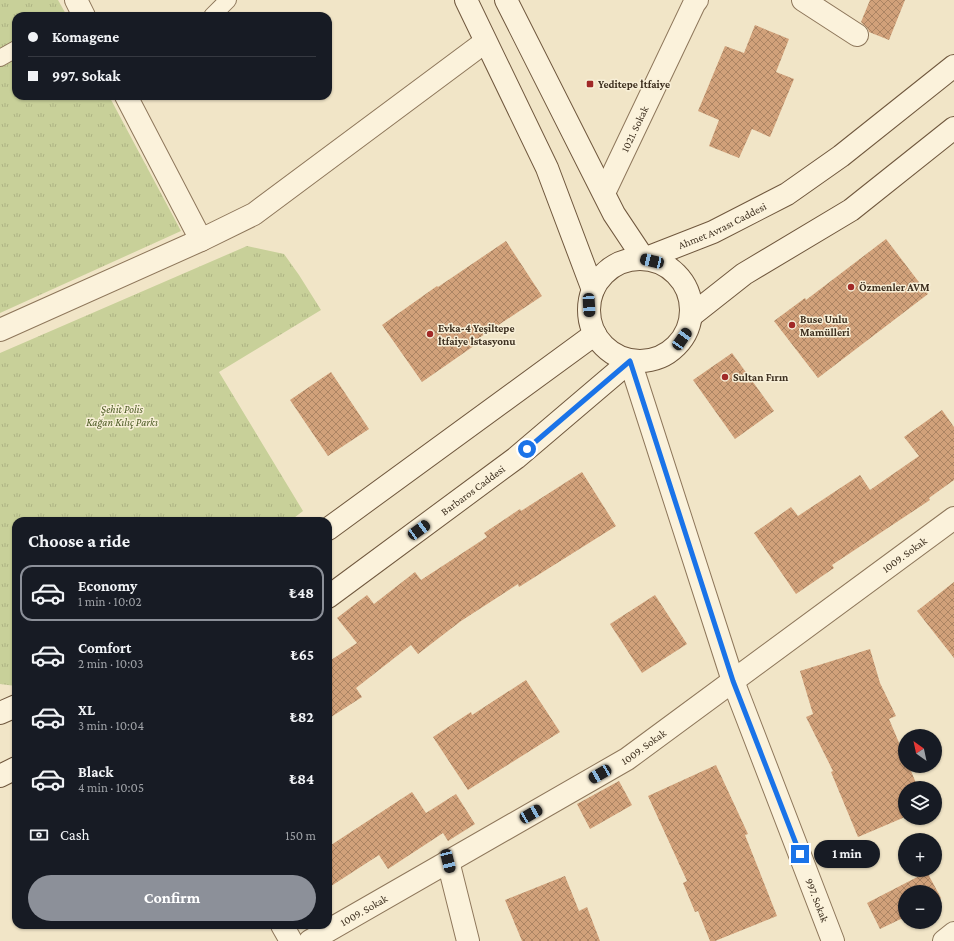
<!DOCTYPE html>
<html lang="en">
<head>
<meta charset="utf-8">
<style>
  body { margin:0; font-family:"Crimson Pro",serif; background:#20242c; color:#f1f3f6; height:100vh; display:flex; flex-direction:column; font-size:15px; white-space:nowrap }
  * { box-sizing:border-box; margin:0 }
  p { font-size:13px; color:#9ea1a6 }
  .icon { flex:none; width:22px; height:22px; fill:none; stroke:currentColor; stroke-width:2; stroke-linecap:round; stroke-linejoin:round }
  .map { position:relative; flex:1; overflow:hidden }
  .panel { position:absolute; left:12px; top:517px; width:320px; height:412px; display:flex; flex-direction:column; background:#171b24; border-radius:12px; box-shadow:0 1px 3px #0004 }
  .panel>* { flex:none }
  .banner { position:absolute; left:12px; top:12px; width:320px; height:88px; border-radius:12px; box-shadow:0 1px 3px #0004; display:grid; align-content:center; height:88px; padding:0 16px; background:#171b24 }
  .needle { width:26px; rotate:327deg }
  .tools { position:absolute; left:898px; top:729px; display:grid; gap:8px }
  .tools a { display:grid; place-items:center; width:44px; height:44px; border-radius:50%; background:#171b24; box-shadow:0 1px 3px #0004; font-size:20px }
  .end { position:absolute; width:18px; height:18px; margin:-9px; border:5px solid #1a73e8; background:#fff; box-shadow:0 0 0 2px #fff }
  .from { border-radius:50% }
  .bubble { position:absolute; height:28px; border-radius:14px; background:#171b24; box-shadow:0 1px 3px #0004; font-size:13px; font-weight:700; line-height:28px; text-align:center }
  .car { position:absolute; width:12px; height:24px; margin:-12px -6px; border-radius:5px; box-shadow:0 0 3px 1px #0007; background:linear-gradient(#222 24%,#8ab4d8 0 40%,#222 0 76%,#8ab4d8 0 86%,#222 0) }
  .banner b { display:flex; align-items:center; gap:14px; height:38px; font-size:15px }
  .banner b+b { border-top:1px solid #363941 }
  .banner i { width:10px; height:10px; background:#f1f3f6 }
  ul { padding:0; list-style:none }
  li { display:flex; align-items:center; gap:12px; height:56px; margin:0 8px 6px; padding:0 8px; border:2px solid transparent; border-radius:12px }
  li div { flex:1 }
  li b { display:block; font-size:15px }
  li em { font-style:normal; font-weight:700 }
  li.selected { border-color:#8c9099 }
  li>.icon { width:36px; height:36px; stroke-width:1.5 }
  h2 { padding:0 16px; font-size:18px; line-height:48px }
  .pay { display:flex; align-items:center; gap:10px; height:44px; padding:0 16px; font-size:15px }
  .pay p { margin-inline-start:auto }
  .button { display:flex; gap:8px; margin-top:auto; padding:8px 16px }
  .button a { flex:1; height:46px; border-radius:24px; background:#8c9099; color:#fff; font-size:16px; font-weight:700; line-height:46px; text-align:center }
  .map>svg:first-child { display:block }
  .park { fill:url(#park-tufts) }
  .building { fill:url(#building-cross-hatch) }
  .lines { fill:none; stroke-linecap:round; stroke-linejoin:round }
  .lane-casing { stroke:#8e775b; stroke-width:18 }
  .street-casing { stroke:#8e775b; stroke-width:24 }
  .secondary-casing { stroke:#70583e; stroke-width:24 }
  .lane { stroke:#fbf2db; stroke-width:16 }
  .street { stroke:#fbf2db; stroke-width:22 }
  .secondary { stroke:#fbf2db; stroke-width:22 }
  .route { stroke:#1a73e8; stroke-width:5 }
  .poi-dot { fill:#a12927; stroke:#f8efd7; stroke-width:1.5 }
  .labels { text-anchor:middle; stroke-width:3; stroke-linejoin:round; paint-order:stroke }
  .poi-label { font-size:11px; font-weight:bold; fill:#3d2f1f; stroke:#f8efd7; text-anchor:start }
  .street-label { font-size:11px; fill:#3d2f1f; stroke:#f8efd7 }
  .park-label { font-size:11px; font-style:italic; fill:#4c5b24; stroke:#f8efd7 }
</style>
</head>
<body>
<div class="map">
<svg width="954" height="941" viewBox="0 0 954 941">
  <defs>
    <pattern id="park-tufts" width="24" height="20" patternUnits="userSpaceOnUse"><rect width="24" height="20" fill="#c8d099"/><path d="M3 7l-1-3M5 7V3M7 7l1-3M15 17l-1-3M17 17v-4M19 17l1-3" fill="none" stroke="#adb383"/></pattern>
    <pattern id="building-cross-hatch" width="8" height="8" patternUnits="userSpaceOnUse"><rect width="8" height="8" fill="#d1a17a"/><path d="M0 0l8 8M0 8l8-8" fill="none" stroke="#ab8463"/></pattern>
  </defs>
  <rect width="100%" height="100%" fill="#f1e5c7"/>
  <g class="park">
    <path d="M0,0h58l9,16h-51v80h93l72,135 -181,82z"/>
    <path d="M247,246l37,8 15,21 22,35 -102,62 84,139 -13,10h-274v165l-16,-2v-331z"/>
  </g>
  <g class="building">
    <path d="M870,0h35l-16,40 -20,-8 -1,-3 -7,-7z"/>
    <path d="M755,25l34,14 -13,33 18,7 -24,58 -18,-8 -13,29 -30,-12 10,-26 -21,-9 27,-65 19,7z"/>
    <path d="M886,239l42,55 -110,84 -44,-57 31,-23 1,2z"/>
    <path d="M506,241l36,55 -66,44 2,3 -56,39 -40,-57 55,-39 1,1z"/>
    <path d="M732,353l42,58 -39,28 -42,-59z"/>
    <path d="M331,372l38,57 -41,27 -38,-56z"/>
    <path d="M942,410l12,17v53l-25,18 1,2 -98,65 2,3 -38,26 -42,-61 37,-26 7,9 62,-41 10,15 49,-34 -15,-19z"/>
    <path d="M582,472l34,54 -97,61 -1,-3 -57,37 -43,33 -7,-9 -55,43 6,9 -34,22v-57l29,-19 -20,-25 30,-23 7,9 41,-32 6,8 66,-43 -3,-4 36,-24 1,2z"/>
    <path d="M954,582v76l-37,-47z"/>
    <path d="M655,595l32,49 -45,29 -32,-49z"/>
    <path d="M870,649l10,34 16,33 -7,3 16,38v9h4l9,22h-13v29l-47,20 -27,-65 2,-1 -27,-54 7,-3 -13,-43z"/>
    <path d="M526,680l34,52 -92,58 -35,-53 38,-25 1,3z"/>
    <path d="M716,765l32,69 -3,1 32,81 -62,25h-5l-12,-30 -3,1 -12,-29 4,-2 -39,-85z"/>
    <path d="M619,781l13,24 -42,24 -13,-25z"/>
    <path d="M412,792l14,21 30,-19 19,30 -27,17 -5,-8 -55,36 -9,-14 -51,33v-41z"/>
    <path d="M927,872l14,26 -6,3v-9h-30v25l-25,12 -13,-26z"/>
    <path d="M565,876l14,35 8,-4 13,34h-78l-17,-41z"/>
  </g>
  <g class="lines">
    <g class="lane-casing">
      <g id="lane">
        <path d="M212,16l16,-16"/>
        <path d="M0,58l16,-9"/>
      </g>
    </g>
    <g class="street-casing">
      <g id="street">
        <path d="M76,0l8,16"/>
        <path d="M803,0l54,35"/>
        <path d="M126,96l75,144 53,-26 231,-172"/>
        <path id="s1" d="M604,193l90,-189 3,-4"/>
        <path d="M0,330l201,-90"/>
        <path id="s2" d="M630,361l103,320 100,260"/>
        <path d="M448,861l20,80"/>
        <path d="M282,925l9,16"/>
        <path id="s3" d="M310,941l317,-182 327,-241"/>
        <path d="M944,941l10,-8"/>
      </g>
    </g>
    <g class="secondary-casing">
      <g id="secondary">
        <path d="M466,0l81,168 46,122"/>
        <path d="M506,0l108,214 30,45"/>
        <circle cx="640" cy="310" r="51"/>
        <path id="s4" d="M644,259l69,-27 74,-38 54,-38 113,-90"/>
        <path d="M692,315l52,-41 107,-64 103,-82"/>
        <path d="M328,529l267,-195"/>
        <path id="s5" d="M328,597l188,-139 114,-97"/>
        <path d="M0,713l16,-7"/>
        <path d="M0,776l16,-8"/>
      </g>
    </g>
    <use href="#lane" class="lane"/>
    <use href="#street" class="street"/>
    <use href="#secondary" class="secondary"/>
  </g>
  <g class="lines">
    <path class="route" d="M527,449l103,-88 103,320 67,173"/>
  </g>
  <g class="poi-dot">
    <rect x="586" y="80" width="8" height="8" rx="2"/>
    <circle cx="851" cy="287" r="4"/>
    <circle cx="792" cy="325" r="4"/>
    <circle cx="430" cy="334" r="4"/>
    <circle cx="725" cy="377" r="4"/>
  </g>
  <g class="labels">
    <g class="poi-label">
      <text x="598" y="88">Yeditepe İtfaiye</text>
      <text x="859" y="291">Özmenler AVM</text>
      <text x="800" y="323">Buse Unlu<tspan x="800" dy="13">Mamülleri</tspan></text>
      <text x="438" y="332">Evka-4 Yeşiltepe<tspan x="438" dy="13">İtfaiye İstasyonu</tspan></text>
      <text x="733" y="381">Sultan Fırın</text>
    </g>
    <g class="street-label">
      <text dy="4" stroke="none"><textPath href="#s1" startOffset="71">1021. Sokak</textPath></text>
      <text dy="4" stroke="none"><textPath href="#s4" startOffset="85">Ahmet Avrası Caddesi</textPath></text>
      <text dy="4" stroke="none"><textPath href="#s5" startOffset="180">Barbaros Caddesi</textPath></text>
      <text dy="4" stroke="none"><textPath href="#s3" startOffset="710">1009. Sokak</textPath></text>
      <text dy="4" stroke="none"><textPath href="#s3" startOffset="386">1009. Sokak</textPath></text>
      <text dy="4" stroke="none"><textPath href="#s2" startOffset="571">997. Sokak</textPath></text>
      <text dy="4" stroke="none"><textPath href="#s3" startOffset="62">1009. Sokak</textPath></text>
    </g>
    <g class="park-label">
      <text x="122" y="413">Şehit Polis<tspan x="122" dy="13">Kağan Kılıç Parkı</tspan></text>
    </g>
  </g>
</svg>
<div class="tools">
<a><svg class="needle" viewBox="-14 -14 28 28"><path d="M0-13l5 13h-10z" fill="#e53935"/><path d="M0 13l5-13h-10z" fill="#9ea1a6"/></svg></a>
<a><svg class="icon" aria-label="layers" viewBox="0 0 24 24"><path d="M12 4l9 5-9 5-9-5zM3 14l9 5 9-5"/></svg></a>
<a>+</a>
<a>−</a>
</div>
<i class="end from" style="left:527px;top:449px"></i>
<i class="end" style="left:800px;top:854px"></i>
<div class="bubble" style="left:814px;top:840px;width:66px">1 min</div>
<i class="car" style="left:652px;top:261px;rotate:283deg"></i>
<i class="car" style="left:589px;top:305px;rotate:177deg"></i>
<i class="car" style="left:682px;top:339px;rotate:35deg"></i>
<i class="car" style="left:419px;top:530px;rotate:54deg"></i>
<i class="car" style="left:600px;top:774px;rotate:240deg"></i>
<i class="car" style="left:531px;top:814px;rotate:60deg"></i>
<i class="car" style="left:448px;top:861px;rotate:166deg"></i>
<div class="banner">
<b><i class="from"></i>Komagene</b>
<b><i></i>997. Sokak</b>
</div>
<section class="panel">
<h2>Choose a ride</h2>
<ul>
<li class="selected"><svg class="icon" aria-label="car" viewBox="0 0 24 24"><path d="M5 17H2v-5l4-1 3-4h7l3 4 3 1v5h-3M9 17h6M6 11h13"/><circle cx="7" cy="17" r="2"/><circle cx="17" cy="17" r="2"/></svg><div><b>Economy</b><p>1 min · 10:02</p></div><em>₺48</em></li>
<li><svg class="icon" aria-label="car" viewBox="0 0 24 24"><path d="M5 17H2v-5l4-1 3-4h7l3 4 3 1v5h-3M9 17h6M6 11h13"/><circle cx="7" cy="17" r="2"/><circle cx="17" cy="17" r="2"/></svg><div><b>Comfort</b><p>2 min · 10:03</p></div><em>₺65</em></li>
<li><svg class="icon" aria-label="car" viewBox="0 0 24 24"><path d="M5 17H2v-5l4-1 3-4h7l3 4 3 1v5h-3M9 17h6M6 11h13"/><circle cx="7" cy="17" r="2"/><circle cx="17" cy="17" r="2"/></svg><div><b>XL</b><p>3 min · 10:04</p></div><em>₺82</em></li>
<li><svg class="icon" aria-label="car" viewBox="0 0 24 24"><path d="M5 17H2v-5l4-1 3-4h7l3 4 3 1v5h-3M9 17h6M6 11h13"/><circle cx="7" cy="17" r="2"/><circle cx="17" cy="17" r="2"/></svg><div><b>Black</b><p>4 min · 10:05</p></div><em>₺84</em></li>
</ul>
<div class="pay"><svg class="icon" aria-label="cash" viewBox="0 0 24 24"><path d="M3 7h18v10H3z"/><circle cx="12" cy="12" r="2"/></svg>Cash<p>150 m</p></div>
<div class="button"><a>Confirm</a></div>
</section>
</div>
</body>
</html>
